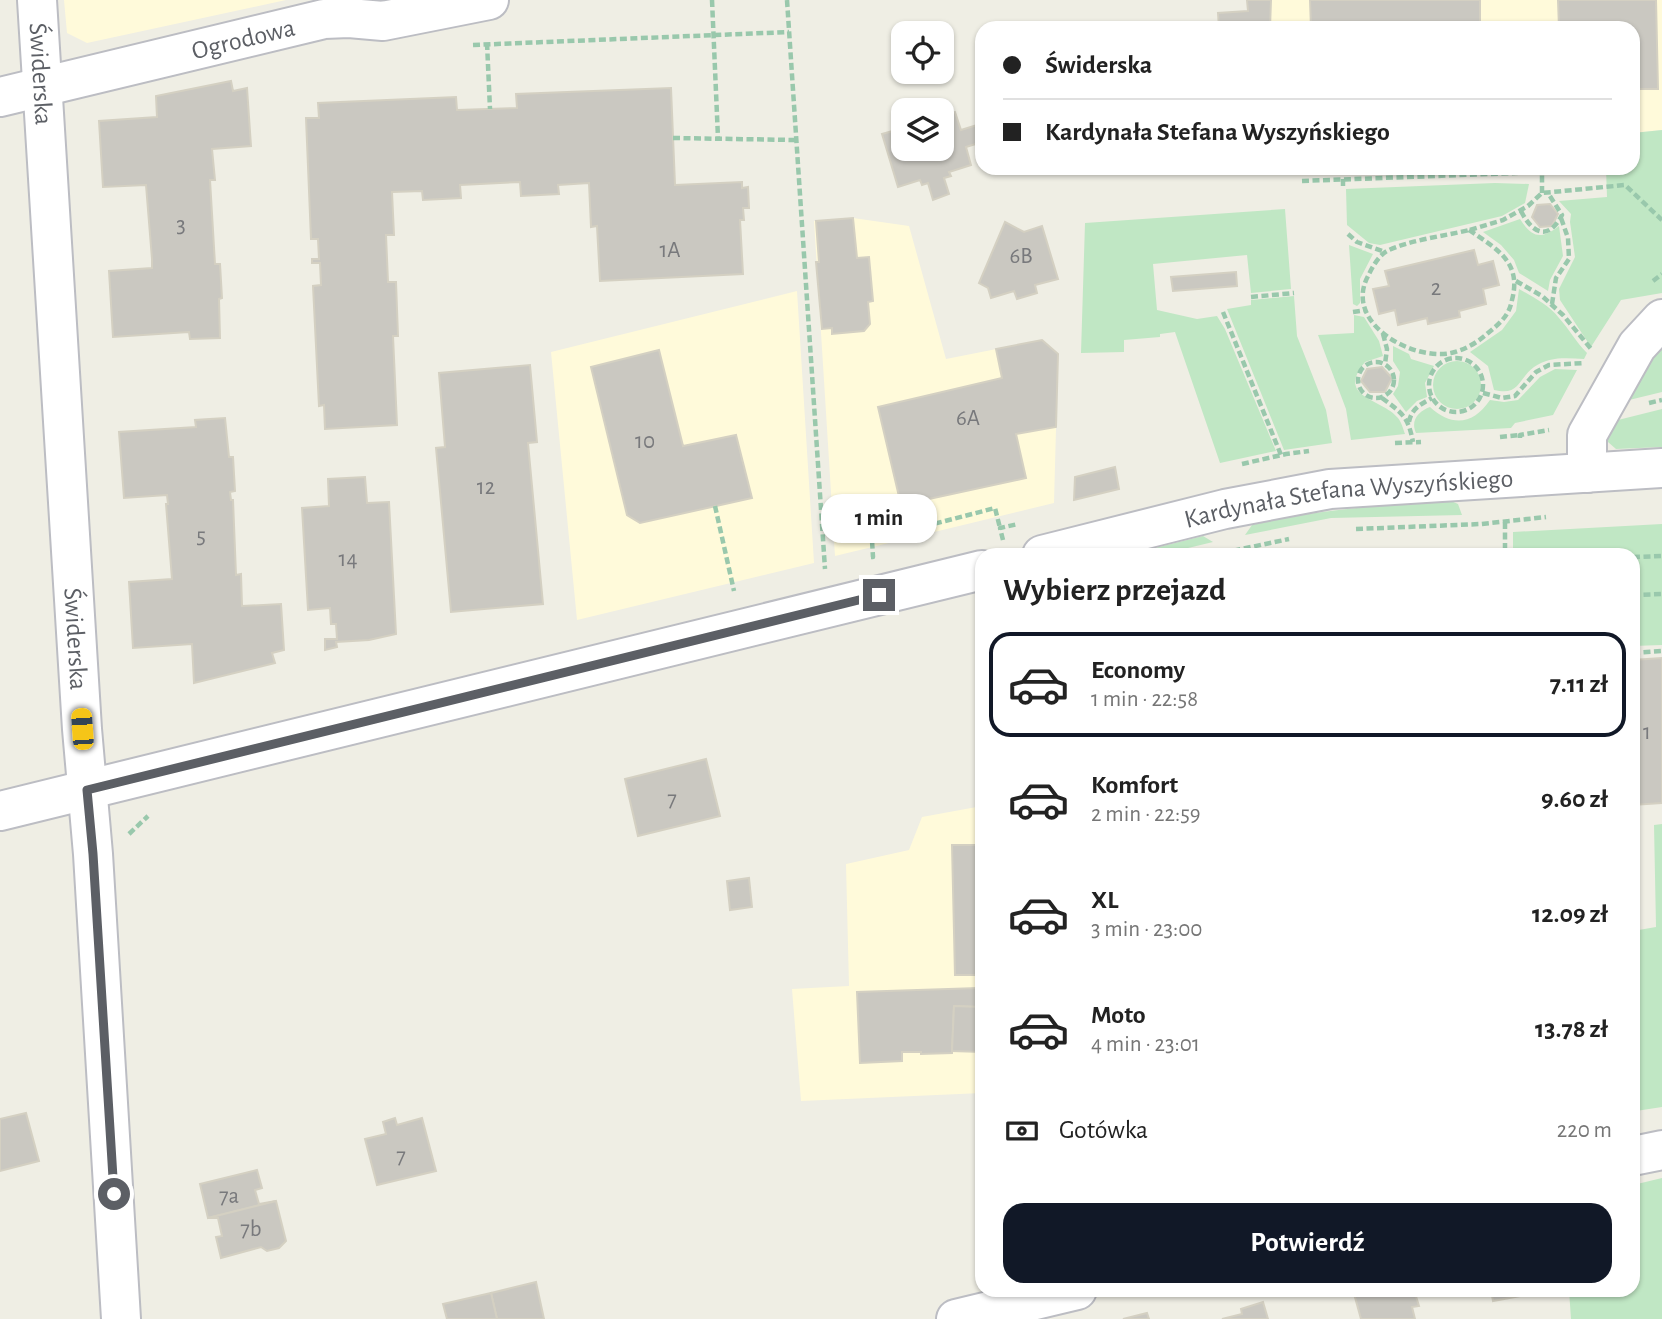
<!DOCTYPE html>
<html lang="pl">
<head>
<meta charset="utf-8">
<style>
  body { margin:0; font-family:"Alegreya Sans",sans-serif; background:#f6f6f6; color:#222; height:100vh; display:flex; flex-direction:column; font-size:26px; white-space:nowrap }
  * { box-sizing:border-box; margin:0 }
  p { font-size:23px; color:#767676 }
  .icon { flex:none; width:38px; height:38px; fill:none; stroke:currentColor; stroke-width:2; stroke-linecap:round; stroke-linejoin:round }
  .map { position:relative; flex:1; overflow:hidden }
  .side { position:absolute; left:975px; top:548px; width:665px; height:749px; display:flex; flex-direction:column; background:#fff; border-radius:21px; box-shadow:0 2px 5px #0004 }
  .side>* { flex:none }
  .hud { position:absolute; left:975px; top:21px; width:665px; height:154px; border-radius:21px; box-shadow:0 2px 5px #0004; display:grid; align-content:center; height:154px; padding:0 28px; background:#fff }
  .tools { position:absolute; left:891px; top:21px; display:grid; gap:14px }
  .tools a { display:grid; place-items:center; width:63px; height:63px; border-radius:14px; background:#fff; box-shadow:0 2px 5px #0004; font-size:35px }
  .end { position:absolute; width:32px; height:32px; margin:-16px; border:9px solid #5c5f65; background:#fff; box-shadow:0 0 0 4px #fff }
  .from { border-radius:50% }
  .bubble { position:absolute; height:49px; border-radius:21px; background:#fff; box-shadow:0 2px 5px #0004; font-size:23px; font-weight:700; line-height:49px; text-align:center }
  .car { position:absolute; width:21px; height:42px; margin:-21px -10px; border-radius:9px; box-shadow:0 0 5px 2px #0007; background:linear-gradient(#f5c518 24%,#345 0 40%,#f5c518 0 76%,#345 0 86%,#f5c518 0) }
  .hud b { display:flex; align-items:center; gap:24px; height:66px; font-size:26px }
  .hud b+b { border-top:2px solid #e0e0e0 }
  .hud i { width:18px; height:18px; background:#222 }
  ul { padding:0; list-style:none }
  li { display:flex; align-items:center; gap:21px; height:105px; margin:0 14px 10px; padding:0 14px; border:4px solid transparent; border-radius:21px }
  li div { flex:1 }
  li b { display:block; font-size:26px }
  li em { font-style:normal; font-weight:700 }
  li.selected { border-color:#111827 }
  li>.icon { width:63px; height:63px; stroke-width:1.5 }
  h2 { padding:0 28px; font-size:32px; line-height:84px }
  .pay { display:flex; align-items:center; gap:18px; height:77px; padding:0 28px; font-size:26px }
  .pay p { margin-inline-start:auto }
  .action { display:flex; gap:14px; margin-top:auto; padding:14px 28px }
  .action a { flex:1; height:80px; border-radius:21px; background:#111827; color:#fff; font-size:28px; font-weight:700; line-height:80px; text-align:center }
  .map>svg:first-child { display:block }
  .commercial { fill:#fffada }
  .green { fill:#c0e7c4 }
  .building { fill:#cac8c1; stroke:#d4d0c2; stroke-width:2 }
  .lines { fill:none; stroke-linecap:round; stroke-linejoin:round }
  .minor-casing { stroke:#bcbdc3; stroke-width:42 }
  .path { stroke:#99c8ac; stroke-width:4.5; stroke-dasharray:7 3.5; stroke-linecap:butt }
  .minor { stroke:#fff; stroke-width:38 }
  .route { stroke:#5c5f65; stroke-width:9 }
  .labels { text-anchor:middle; stroke-width:7; stroke-linejoin:round; paint-order:stroke }
  .number-label { font-size:23px; fill:#78797c }
  .street-label { font-size:26px; fill:#5c5f65; stroke:#fff }
</style>
</head>
<body>
<div class="map">
<svg width="1662" height="1319" viewBox="0 0 1662 1319">
  <rect width="100%" height="100%" fill="#efeee4"/>
  <g class="commercial">
    <path d="M64,0h222l-199,43 -20,-10z"/>
    <path d="M1271,0h391v130l-29,3v-105h-363z"/>
    <path d="M853,218l56,8 37,133 96,-19 16,14 -4,149 -219,53 -21,-335z"/>
    <path d="M797,291l17,272 -237,57 -26,-268z"/>
    <path d="M976,626h6v142h-2z"/>
    <path d="M982,806v287l-181,8 -9,-112 57,-3 -3,-122 63,-14 13,-33z"/>
  </g>
  <g class="green">
    <path d="M1662,130v163l-41,7 -30,47 -31,-47 -1,-11 16,-32 -5,-35 1,-8 -12,-13 48,-4 -1,-29h27v-35z"/>
    <path d="M1495,183l34,1 -4,19 -23,13 -122,29 -11,-2 -22,-18 -1,-36z"/>
    <path d="M1285,209l6,80 -40,4 -4,-38 -94,9 4,46 40,9 20,-3 8,13 51,122 -56,12 -45,-131 -15,2v3l-36,3v12l-43,1 4,-130z"/>
    <path d="M1520,219c12,19 21,21 39,7l4,30 -13,24 -2,11 -29,-18 -5,-13 -13,-15 -18,-13z"/>
    <path d="M1349,245l24,9 -13,25v24l-3,3 -4,-2z"/>
    <path d="M1519,289c14,8 30,16 40,29 10,11 17,24 28,35l-3,6c-17,-1 -35,-3 -50,8 -17,13 -14,29 -40,23l-6,-24 -18,-14 32,-22 14,-19z"/>
    <path d="M1294,296l3,40 29,74 6,33 -48,7 -57,-141 24,-4v-5z"/>
    <path d="M1354,315l10,2 15,24 4,15 -18,6c-30,36 17,36 33,56 4,5 5,11 7,16l-54,6 -5,-31 -28,-74 36,-2z"/>
    <path d="M1662,340v52l-37,9z"/>
    <path d="M1393,346l16,8 2,5 23,7 -9,17 2,14 -10,4 -11,11 -13,-18 5,-8 2,-14 -7,-11z"/>
    <circle cx="1457" cy="385" r="24"/>
    <path d="M1555,369l22,1 -24,45 -38,8 -4,5 -95,5c-6,-13 3,-22 14,-26 22,20 43,18 60,-7l14,2 14,-2 22,-23z"/>
    <path d="M1662,409v38l-46,2 -8,-7v-9l10,-13z"/>
    <path d="M1451,501l7,3 4,11 -131,3 -86,17 7,-10c66,-16 132,-20 199,-24z"/>
    <path d="M1662,524v121l-29,1v-91h-120v-23z"/>
    <path d="M1203,536l10,6 -54,13h-32z"/>
    <path d="M1662,824v283l-26,4 -3,-56v-124l23,-4 -2,-102z"/>
    <path d="M1662,1178v141h-91l-2,-29h64v-105z"/>
  </g>
  <g class="building">
    <path d="M1247,0h24l-1,28h-51l-1,-15 30,-2z"/>
    <path d="M1310,0h170v28h-169z"/>
    <path d="M1558,0h98l2,89h-25v-61h-74z"/>
    <path d="M231,81l2,10 14,-3 4,58 -39,3 3,31h-5l5,84h5l2,34 -3,1 1,39 -30,1 -1,-7 -76,5 -4,-66 43,-3v-9l-6,-74 -43,2 -4,-66 58,-4 -1,-21z"/>
    <path d="M671,88l4,97 67,-3v6l6,-1 1,21h-6l1,12h-4l3,54 -143,7 -3,-55 -6,1 -2,-44 -31,2 1,9 -38,2 -1,-14 -60,3 1,13 -38,2 -1,-9 -30,1 2,43h-8l2,47h8l2,54h-5l4,89 -72,4 -1,-24 -5,1 -6,-120 8,-1 -1,-22h-8v-4h7l-1,-20h-7l-5,-121h13l-1,-15 138,-6 1,13 60,-2 -1,-14z"/>
    <path d="M955,112l6,18 16,-5 5,17 -16,5 5,18 -22,7 2,4 -7,2 5,16 -16,6 -5,-17 -6,2 -2,-5 -22,7 -16,-53 21,-6v21h39v-33z"/>
    <path d="M1550,204l8,10 -6,12 -12,1 -8,-10 5,-12z"/>
    <path d="M853,218l4,40 12,-1 4,44 -5,1 2,22 -6,7 -32,3v-6l-10,1 -6,-67h3l-3,-41z"/>
    <path d="M1005,222l19,10 18,-6 16,53 -23,6 2,8 -20,6 -3,-8 -23,7 -3,-10 -9,-5z"/>
    <path d="M1474,250l4,15 15,-4 6,24 -16,4 3,15 -27,7 1,6 -32,7 -1,-6 -29,7 -3,-15 -16,4 -6,-25 16,-3 -4,-15z"/>
    <path d="M1236,272l1,14 -64,5 -2,-14z"/>
    <path d="M1042,340l16,14 -2,73 -40,7 10,44 -125,27 -23,-98 124,-29 -6,-29z"/>
    <path d="M659,350l24,96 53,-11 16,63 -112,25 -13,-8 -36,-148z"/>
    <path d="M530,365l7,77 -9,1 15,161 -92,8 -15,-164 9,-1 -6,-74z"/>
    <path d="M1382,367l10,11 -7,14h-15l-9,-11 6,-12z"/>
    <path d="M225,418l4,39h4l2,34 -5,1 1,8h2l3,75 5,-1 1,32 39,-2 3,46 -12,3 3,10 -81,20 -2,-39 -59,4 -4,-66 43,-3 -6,-75h2l-1,-9 -43,3 -5,-66 77,-5 -1,-7z"/>
    <path d="M1115,467l4,22 -45,11 1,-23z"/>
    <path d="M365,477l2,26 22,-1 7,132 -27,6 -33,2 1,5 -12,3v-11h12l-1,-15h-5l-1,-16 -22,2 -6,-102 27,-2 -1,-27z"/>
    <path d="M1662,658v145l-29,2v-145z"/>
    <path d="M706,759l14,57 -82,20 -13,-57z"/>
    <path d="M952,845h30v130h-27z"/>
    <path d="M749,878l3,29 -22,3 -3,-29z"/>
    <path d="M978,988l1,19 -25,-1 -2,47 -31,1v-2h-19v9l-42,2 -3,-71z"/>
    <path d="M954,1006l28,1v45l-30,-1z"/>
    <path d="M26,1113l13,48 -39,10v-52z"/>
    <path d="M395,1118l2,7 25,-7 14,53 -59,14 -12,-46 21,-5 -3,-12z"/>
    <path d="M257,1170l5,18 -7,2 4,14 17,-3 -68,17 -8,-34z"/>
    <path d="M276,1201l10,40 -7,7 -12,3 -6,-4 -40,11 -5,-21 6,-1 -4,-18h-10z"/>
    <path d="M536,1282l8,37h-47l-6,-26z"/>
    <path d="M1353,1290h61l5,16 -7,1 3,12h-54z"/>
    <path d="M1491,1290h51v2l-49,9z"/>
    <path d="M491,1293l6,26h-50l-4,-15z"/>
    <path d="M1263,1302l5,17h-46l20,-5 -1,-5z"/>
    <path d="M1147,1313l2,6h-26z"/>
  </g>
  <g class="lines">
    <g class="minor-casing">
      <g id="minor">
        <path id="s1" d="M37,0l45,729 11,125 28,465"/>
        <path id="s2" d="M0,97l324,-78 25,-1 34,3 106,-21"/>
        <path d="M1587,473v-38l50,-89 25,-27"/>
        <path id="s3" d="M1042,555l183,-46 105,-20 332,-21"/>
        <path d="M0,811l982,-241"/>
        <path d="M1633,1156l29,-6"/>
        <path d="M956,1319l121,-29"/>
      </g>
    </g>
    <g class="path">
      <path d="M712,0l6,138"/>
      <path d="M787,0l38,569"/>
      <path d="M487,43l3,66"/>
      <path d="M473,45l316,-13"/>
      <path d="M673,138l123,2"/>
      <path d="M1343,179v10"/>
      <path d="M1302,181l240,-9"/>
      <path d="M1542,193v-25"/>
      <path d="M1521,211c11,22 27,31 41,4l-14,-22"/>
      <path d="M1469,230c28,19 53,32 43,70 -3,16 -12,23 -24,33 -10,9 -23,17 -37,20 -39,8 -108,-30 -83,-77 4,-8 10,-20 19,-25 22,-11 58,-15 82,-21z"/>
      <path d="M1470,230l33,-10 25,-14 14,-13 83,-8 37,35"/>
      <path d="M1348,234l9,8 28,10"/>
      <path d="M1516,281l26,15 21,19 29,35"/>
      <path d="M1653,281l9,-7"/>
      <path d="M1251,297l43,-4"/>
      <path d="M1552,304l4,-26 13,-19 -1,-21 -7,-20"/>
      <path d="M1223,312l58,143"/>
      <path d="M1353,312l13,-2"/>
      <path d="M1383,334l4,15 -2,15"/>
      <circle cx="1456" cy="385" r="27"/>
      <circle cx="1376" cy="380" r="18"/>
      <path d="M1483,393l19,5 13,-2 21,-24 13,-7 35,-2"/>
      <path d="M1382,398c20,15 26,18 31,44"/>
      <path d="M1649,403l13,-3"/>
      <path d="M1409,422c2,-13 12,-18 23,-24"/>
      <path d="M1500,437l20,-2"/>
      <path d="M1520,438v-3l29,-5"/>
      <path d="M1395,443l26,-1"/>
      <path d="M1242,464l44,-10 23,-3"/>
      <path d="M715,506l19,85"/>
      <path d="M1505,522v33"/>
      <path d="M1356,529l125,-5 65,-7"/>
      <path d="M1003,540l-3,-12 18,-4"/>
      <path d="M1213,555l76,-16"/>
      <path d="M871,557h2l-1,-17 123,-32 5,20"/>
      <path d="M1633,557l29,-1"/>
      <path d="M1633,595l29,-1"/>
      <path d="M1633,653l29,-2"/>
      <path d="M129,834l19,-18"/>
    </g>
    <use href="#minor" class="minor"/>
  </g>
  <g class="lines">
    <path class="route" d="M114,1194l-21,-340 -6,-64 792,-195"/>
  </g>
  <g class="labels">
    <g class="number-label">
      <text x="181" y="232">3</text>
      <text x="670" y="257">1A</text>
      <text x="1021" y="263">6B</text>
      <text x="1436" y="295">2</text>
      <text x="968" y="425">6A</text>
      <text x="645" y="448">10</text>
      <text x="486" y="494">12</text>
      <text x="201" y="543">5</text>
      <text x="348" y="566">14</text>
      <text x="1647" y="739">1</text>
      <text x="672" y="806">7</text>
      <text x="401" y="1163">7</text>
      <text x="229" y="1203">7a</text>
      <text x="251" y="1236">7b</text>
    </g>
    <g class="street-label">
      <text dy="9" stroke="none"><textPath href="#s2" startOffset="250">Ogrodowa</textPath></text>
      <text dy="9" stroke="none"><textPath href="#s1" startOffset="74">Świderska</textPath></text>
      <text dy="9" stroke="none"><textPath href="#s3" startOffset="313">Kardynała Stefana Wyszyńskiego</textPath></text>
      <text dy="9" stroke="none"><textPath href="#s1" startOffset="640">Świderska</textPath></text>
    </g>
  </g>
</svg>
<div class="tools">
<a><svg class="icon" aria-label="locate" viewBox="0 0 24 24"><circle cx="12" cy="12" r="6"/><path d="M12 2v4M12 18v4M2 12h4M18 12h4"/></svg></a>
<a><svg class="icon" aria-label="layers" viewBox="0 0 24 24"><path d="M12 4l9 5-9 5-9-5zM3 14l9 5 9-5"/></svg></a>
</div>
<i class="end from" style="left:114px;top:1194px"></i>
<i class="end" style="left:879px;top:595px"></i>
<div class="bubble" style="left:821px;top:494px;width:116px">1 min</div>
<i class="car" style="left:82px;top:729px;rotate:356deg"></i>
<div class="hud">
<b><i class="from"></i>Świderska</b>
<b><i></i>Kardynała Stefana Wyszyńskiego</b>
</div>
<section class="side">
<h2>Wybierz przejazd</h2>
<ul>
<li class="selected"><svg class="icon" aria-label="car" viewBox="0 0 24 24"><path d="M5 17H2v-5l4-1 3-4h7l3 4 3 1v5h-3M9 17h6M6 11h13"/><circle cx="7" cy="17" r="2"/><circle cx="17" cy="17" r="2"/></svg><div><b>Economy</b><p>1 min · 22:58</p></div><em>7.11 zł</em></li>
<li><svg class="icon" aria-label="car" viewBox="0 0 24 24"><path d="M5 17H2v-5l4-1 3-4h7l3 4 3 1v5h-3M9 17h6M6 11h13"/><circle cx="7" cy="17" r="2"/><circle cx="17" cy="17" r="2"/></svg><div><b>Komfort</b><p>2 min · 22:59</p></div><em>9.60 zł</em></li>
<li><svg class="icon" aria-label="car" viewBox="0 0 24 24"><path d="M5 17H2v-5l4-1 3-4h7l3 4 3 1v5h-3M9 17h6M6 11h13"/><circle cx="7" cy="17" r="2"/><circle cx="17" cy="17" r="2"/></svg><div><b>XL</b><p>3 min · 23:00</p></div><em>12.09 zł</em></li>
<li><svg class="icon" aria-label="car" viewBox="0 0 24 24"><path d="M5 17H2v-5l4-1 3-4h7l3 4 3 1v5h-3M9 17h6M6 11h13"/><circle cx="7" cy="17" r="2"/><circle cx="17" cy="17" r="2"/></svg><div><b>Moto</b><p>4 min · 23:01</p></div><em>13.78 zł</em></li>
</ul>
<div class="pay"><svg class="icon" aria-label="cash" viewBox="0 0 24 24"><path d="M3 7h18v10H3z"/><circle cx="12" cy="12" r="2"/></svg>Gotówka<p>220 m</p></div>
<div class="action"><a>Potwierdź</a></div>
</section>
</div>
</body>
</html>
